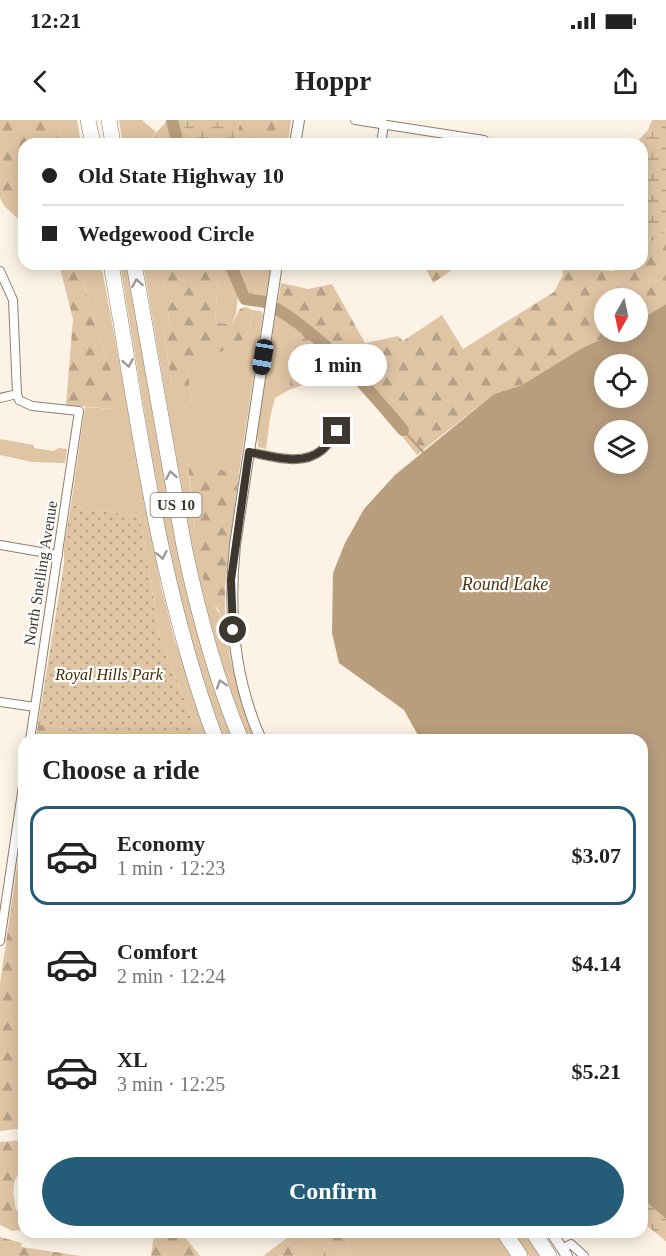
<!DOCTYPE html>
<html lang="en">
<head>
<meta charset="utf-8">
<style>
  body { margin:0; font-family:"Times New Roman",serif; background:#f2f2f2; color:#222; height:100vh; display:flex; flex-direction:column; font-size:22px; white-space:nowrap }
  * { box-sizing:border-box; margin:0 }
  p { font-size:20px; color:#767676 }
  .icon { flex:none; width:33px; height:33px; fill:none; stroke:currentColor; stroke-width:2; stroke-linecap:round; stroke-linejoin:round }
  .map { position:relative; flex:1; overflow:hidden }
  .panel { position:absolute; left:18px; top:614px; width:630px; height:504px; display:flex; flex-direction:column; background:#fff; border-radius:18px; box-shadow:0 3px 15px #0003 }
  .panel>* { flex:none }
  .top-card { position:absolute; left:18px; top:18px; width:630px; height:132px; border-radius:18px; box-shadow:0 3px 15px #0003; display:grid; align-content:center; height:132px; padding:0 24px; background:#fff }
  .needle { width:39px; rotate:189deg }
  .buttons { position:absolute; left:594px; top:168px; display:grid; gap:12px }
  .buttons a { display:grid; place-items:center; width:54px; height:54px; border-radius:50%; background:#fff; box-shadow:0 3px 15px #0003; font-size:30px }
  .end { position:absolute; width:27px; height:27px; margin:-14px; border:8px solid #3d372f; background:#fff; box-shadow:0 0 0 3px #fff }
  .from { border-radius:50% }
  .bubble { position:absolute; height:42px; border-radius:21px; background:#fff; box-shadow:0 3px 15px #0003; font-size:20px; font-weight:700; line-height:42px; text-align:center }
  .car { position:absolute; width:18px; height:36px; margin:-18px -9px; border-radius:8px; box-shadow:0 0 4px 2px #0007; background:linear-gradient(#222 24%,#8ab4d8 0 40%,#222 0 76%,#8ab4d8 0 86%,#222 0) }
  .top-card b { display:flex; align-items:center; gap:21px; height:57px; font-size:22px }
  .top-card b+b { border-top:2px solid #e0e0e0 }
  .top-card i { width:15px; height:15px; background:#222 }
  ul { padding:0; list-style:none }
  li { display:flex; align-items:center; gap:18px; height:99px; margin:0 12px 9px; padding:0 12px; border:3px solid transparent; border-radius:18px }
  li div { flex:1 }
  li b { display:block; font-size:22px }
  li em { font-style:normal; font-weight:700 }
  li.on { border-color:#255c77 }
  li>.icon { width:54px; height:54px; stroke-width:1.5 }
  h2 { padding:0 24px; font-size:27px; line-height:72px }
  .button { display:flex; gap:12px; margin-top:auto; padding:12px 24px }
  .button a { flex:1; height:69px; border-radius:36px; background:#255c77; color:#fff; font-size:24px; font-weight:700; line-height:69px; text-align:center }
  .status { display:flex; justify-content:space-between; align-items:center; height:42px; padding:0 30px; background:#fff; direction:ltr }
  .status svg { height:16px; fill:currentColor }
  header { display:flex; justify-content:space-between; align-items:center; height:78px; padding:0 24px; background:#fff; font-size:27px; font-weight:700 }
  .map>svg:first-child { display:block }
  .grass { fill:#e0c5a4 }
  .forest { fill:url(#forest-firs) }
  .wetland { fill:url(#wetland-marsh) }
  .park { fill:url(#park-dots) }
  .water { fill:#b99e7e; fill-rule:evenodd }
  .lines { fill:none; stroke-linecap:round; stroke-linejoin:round }
  .stream { stroke:#b99e7e; stroke-width:2 }
  .river { stroke:#b99e7e; stroke-width:12 }
  .street-casing { stroke:#8f7f6d; stroke-width:10 }
  .secondary-casing { stroke:#8f7f6d; stroke-width:12 }
  .highway-casing { stroke:#8f7f6d; stroke-width:16 }
  .street { stroke:#fff; stroke-width:8 }
  .secondary { stroke:#fff; stroke-width:10 }
  .highway { stroke:#fff; stroke-width:15 }
  .oneway { stroke:#9e9b97 }
  .route { stroke:#3d372f; stroke-width:8 }
  .labels { text-anchor:middle; stroke-width:4.5; stroke-linejoin:round; paint-order:stroke }
  .shield { fill:#fff; stroke:#77736d; stroke-width:1.5 }
  .shield-label { font-size:15px; font-weight:bold; fill:#3d372f }
  .street-label { font-size:16px; fill:#3d372f; stroke:#fff }
  .park-label { font-size:16px; font-style:italic; fill:#432800; stroke:#fff }
  .water-label { font-size:18px; font-style:italic; fill:#51350c; stroke:#fff }
</style>
</head>
<body>
<div class="status"><b>12:21</b><svg viewBox="0 0 49 12"><path d="M0 12V9h3v3zM5 12V6h3v6zM10 12V3h3v9zM15 12V0h3v12zM26 1h20v11H26zM47 4h2v5h-2z"/></svg></div>
<header><svg class="icon" aria-label="back" viewBox="0 0 24 24"><path d="M15 5l-7 7 7 7"/></svg>Hoppr<svg class="icon" aria-label="share" viewBox="0 0 24 24"><path d="M12 15V3M7 8l5-5 5 5M5 13v7h14v-7"/></svg></header>
<div class="map">
<svg width="666" height="1136" viewBox="0 0 666 1136">
  <defs>
    <pattern id="forest-firs" width="22" height="20" patternUnits="userSpaceOnUse" patternTransform="scale(1.5)"><rect width="22" height="20" fill="#e0c5a4"/><path d="M5 1l3.5 6h-7zM16 11l3.5 6h-7z" fill="#b7a186"/></pattern>
    <pattern id="wetland-marsh" width="20" height="14" patternUnits="userSpaceOnUse" patternTransform="scale(1.5)"><rect width="20" height="14" fill="#e0c5a4"/><path d="M1 5h8M5 5V1M11 12h8M15 12V8" fill="none" stroke="#b7a186"/></pattern>
    <pattern id="park-dots" width="8" height="8" patternUnits="userSpaceOnUse" patternTransform="scale(1.5)"><rect width="8" height="8" fill="#e0c5a4"/><path d="M2 2h.1M6 6h.1" fill="none" stroke="#b7a186" stroke-width="1.8" stroke-linecap="round"/></pattern>
  </defs>
  <rect width="100%" height="100%" fill="#fcf2e5"/>
  <g class="grass">
    <path d="M55,0h22l4,24h-16z"/>
    <path d="M119,0h23l14,12 -10,12h-23z"/>
    <path d="M277,0h14l-3,24h-16z"/>
    <path d="M79,144h22l60,322 13,51 34,102h-8l-40,-100 -20,-122 -69,-12 14,-98 28,2 -7,-51 -23,-75z"/>
    <path d="M120,144h10l40,238 65,237h-12l-32,-95 -29,-125z"/>
    <path d="M143,144h8l4,19 9,-2 6,46 -6,5 8,55 20,18 -4,-31c9,-27 51,-17 61,-45 2,-6 2,-13 3,-19l9,1 2,4 -24,158 -51,-8c5,50 7,100 30,147h2l8,44 2,1 14,56 10,26h-5c-24,-59 -41,-121 -56,-184z"/>
    <path d="M219,144h4l19,12 4,18 5,1 4,-31h16l-6,41 -12,-1 -7,-9h-8l-2,19 -4,10 -17,-1z"/>
    <path d="M276,193l30,25 -13,7 -4,45 -14,8 -5,20 -4,31 -8,-2 -1,-13z"/>
    <path d="M0,319l34,6v3l19,3 6,-3 8,1 -2,14 -33,-1 -32,-7z"/>
    <path d="M296,1112h44l-13,6 -4,18h-18l-8,-9 -14,-6z"/>
    <path d="M356,1112h140l16,24h-171l11,-21z"/>
    <path d="M513,1112h12l16,24h-12z"/>
  </g>
  <g class="forest">
    <path d="M0,0h55l10,24h-41v80l-19,-17 -5,-9z"/>
    <path d="M175,0l7,1c4,13 14,20 27,23h-63l20,-22z"/>
    <path d="M241,0h36l-5,24h-45c10,-3 11,-15 14,-24z"/>
    <path d="M666,108v76l-28,17v-23h-34v34h14l-36,16 -60,37 -28,9 -77,61 -54,-68 -16,-14 -29,6 -29,11 4,-45 12,-7 -29,-25 5,-30 27,6 24,-5 33,59 33,-7 5,5 39,-26 21,34 91,-57 9,-17 -1,-11h33l1,6 18,1 8,-7h20v-17l8,-7 8,3z"/>
    <path d="M59,144h20l4,19 23,75 3,1 5,50 -48,-4 7,-86z"/>
    <path d="M151,144h68l-4,59 17,1 8,-15 6,-2 6,3c-1,6 -1,13 -3,19 -10,29 -52,18 -61,45l4,31 -12,2 -8,-20 -8,-56 6,-4 -6,-45 -9,1z"/>
    <path d="M223,144h32l-3,31h-6l-4,-18 -13,-1z"/>
    <path d="M432,144h29l-28,19 -7,-14z"/>
    <path d="M188,344l51,9 -14,114v27l5,43h-2l-8,-45 -9,-13 -9,-24 -6,-34z"/>
    <path d="M38,604l97,15h-99z"/>
    <path d="M24,699v309l-24,3v-147z"/>
    <path d="M24,1020v28c-14,12 -11,25 -8,42l8,5 -3,15 -9,1 -12,-6v-83z"/>
    <path d="M144,1112h37l19,24h-49l3,-21z"/>
    <path d="M340,1112h16l-4,3 -11,21h-18l4,-18z"/>
    <path d="M0,1117l22,6 -1,4 61,9h-82z"/>
    <path d="M283,1121l14,6 8,9h-42z"/>
  </g>
  <g class="wetland">
    <path d="M178,0h63l-5,16 -5,7c-20,5 -42,-1 -49,-21z"/>
    <path d="M652,0h14v108l-8,15 -8,-3 -8,7v-103h-7l13,-14z"/>
    <path d="M642,1078l24,21v22l-24,-19z"/>
  </g>
  <path class="park" d="M71,385l69,12 20,122 40,100h-65l-97,-15 26,-160v-17z"/>
  <path class="water" d="M666,184v915l-24,-21v-458l-222,-1 -16,-29 -65,-47 -7,-30 1,-60 12,-30 19,-34 31,-34 99,-81 28,-9 60,-37 36,-16h20v-11zM604,244h34v34h-34zM604,310h34v34h-34z"/>
  <g class="lines">
    <path class="stream" d="M403,310l20,22"/>
    <g class="river">
      <path d="M172,0l6,24"/>
      <path d="M230,144l15,35 21,3"/>
      <path d="M277,189c49,30 89,77 126,121"/>
    </g>
    <g class="street-casing">
      <g id="street">
        <path d="M355,0l129,20"/>
        <path d="M381,24l3,-20"/>
        <path d="M0,151l13,29 4,94 2,6 13,6 47,5 -49,329"/>
        <path d="M0,278l17,-4"/>
        <path d="M249,332c22,4 53,15 73,-2 6,-5 10,-12 15,-19"/>
        <path d="M0,425l58,10"/>
        <path d="M0,582l35,5"/>
        <path d="M0,821l24,-162"/>
        <path d="M562,1129l9,-5 13,12"/>
      </g>
    </g>
    <g class="secondary-casing">
      <g id="secondary">
        <path d="M295,24l4,-24"/>
        <path d="M261,620c-28,-63 -33,-128 -26,-195l42,-281"/>
        <path d="M551,1112l16,24"/>
      </g>
    </g>
    <g class="highway-casing">
      <g id="highway">
        <path d="M88,0l5,24"/>
        <path d="M109,0l4,24"/>
        <path d="M111,144c28,160 48,323 105,476"/>
        <path d="M134,144l50,282c14,66 31,131 57,194"/>
        <path d="M504,1112l16,24"/>
        <path d="M533,1112l16,24"/>
      </g>
    </g>
    <use href="#street" class="street"/>
    <use href="#secondary" class="secondary"/>
    <use href="#highway" class="highway"/>
  </g>
  <defs><path id="oneway-chevron" d="M-2-3.5L2.5 0L-2 3.5" fill="none" stroke-width="1.6" stroke-linecap="round" stroke-linejoin="round" transform="scale(1.5)"/></defs>
  <g class="oneway">
    <use href="#oneway-chevron" transform="translate(137 163) rotate(-100)"/>
    <use href="#oneway-chevron" transform="translate(128 243) rotate(80)"/>
    <use href="#oneway-chevron" transform="translate(171 355) rotate(-100)"/>
    <use href="#oneway-chevron" transform="translate(162 435) rotate(79)"/>
    <use href="#oneway-chevron" transform="translate(221 564) rotate(-108)"/>
  </g>
  <g class="lines">
    <path class="route" d="M233,510l-2,-50 18,-128c22,4 53,15 73,-2 6,-5 10,-13 15,-19"/>
  </g>
  <g class="labels">
    <rect class="shield" x="150.5" y="373" width="51" height="24" rx="4.5"/>
    <g class="shield-label">
      <text x="176" y="390">US 10</text>
    </g>
    <g class="street-label">
      <text transform="translate(40 453) rotate(-81)" y="6">North Snelling Avenue</text>
    </g>
    <g class="park-label">
      <text x="109" y="560">Royal Hills Park</text>
    </g>
    <g class="water-label">
      <text x="505" y="470">Round Lake</text>
    </g>
  </g>
</svg>
<div class="buttons">
<a><svg class="needle" viewBox="-14 -14 28 28"><path d="M0-13l5 13h-10z" fill="#e53935"/><path d="M0 13l5-13h-10z" fill="#767676"/></svg></a>
<a><svg class="icon" aria-label="locate" viewBox="0 0 24 24"><circle cx="12" cy="12" r="6"/><path d="M12 2v4M12 18v4M2 12h4M18 12h4"/></svg></a>
<a><svg class="icon" aria-label="layers" viewBox="0 0 24 24"><path d="M12 4l9 5-9 5-9-5zM3 14l9 5 9-5"/></svg></a>
</div>
<i class="end from" style="left:233px;top:510px"></i>
<i class="end" style="left:337px;top:311px"></i>
<div class="bubble" style="left:288px;top:224px;width:99px">1 min</div>
<i class="car" style="left:263px;top:237px;rotate:189deg"></i>
<div class="top-card">
<b><i class="from"></i>Old State Highway 10</b>
<b><i></i>Wedgewood Circle</b>
</div>
<section class="panel">
<h2>Choose a ride</h2>
<ul>
<li class="on"><svg class="icon" aria-label="car" viewBox="0 0 24 24"><path d="M5 17H2v-5l4-1 3-4h7l3 4 3 1v5h-3M9 17h6M6 11h13"/><circle cx="7" cy="17" r="2"/><circle cx="17" cy="17" r="2"/></svg><div><b>Economy</b><p>1 min · 12:23</p></div><em>$3.07</em></li>
<li><svg class="icon" aria-label="car" viewBox="0 0 24 24"><path d="M5 17H2v-5l4-1 3-4h7l3 4 3 1v5h-3M9 17h6M6 11h13"/><circle cx="7" cy="17" r="2"/><circle cx="17" cy="17" r="2"/></svg><div><b>Comfort</b><p>2 min · 12:24</p></div><em>$4.14</em></li>
<li><svg class="icon" aria-label="car" viewBox="0 0 24 24"><path d="M5 17H2v-5l4-1 3-4h7l3 4 3 1v5h-3M9 17h6M6 11h13"/><circle cx="7" cy="17" r="2"/><circle cx="17" cy="17" r="2"/></svg><div><b>XL</b><p>3 min · 12:25</p></div><em>$5.21</em></li>
</ul>
<div class="button"><a>Confirm</a></div>
</section>
</div>
</body>
</html>
